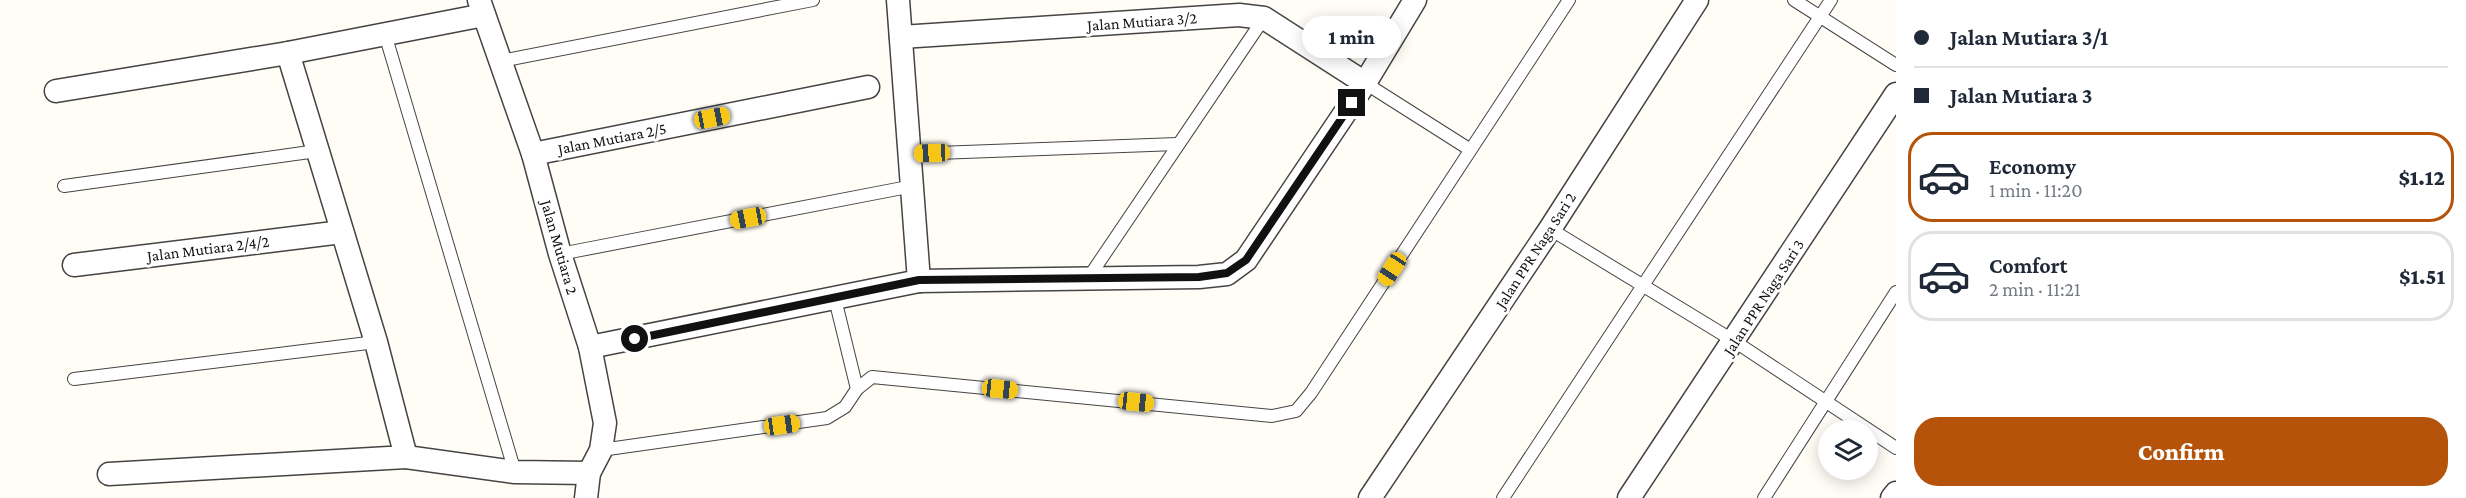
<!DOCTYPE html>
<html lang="en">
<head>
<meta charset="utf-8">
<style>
  body { margin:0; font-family:"Crimson Pro",serif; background:#f6f6f7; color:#1f2937; height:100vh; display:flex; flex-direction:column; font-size:22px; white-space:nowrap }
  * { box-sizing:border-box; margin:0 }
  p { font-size:20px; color:#747a83 }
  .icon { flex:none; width:33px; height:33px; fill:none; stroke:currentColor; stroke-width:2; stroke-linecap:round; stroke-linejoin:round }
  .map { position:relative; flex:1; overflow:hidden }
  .drawer { display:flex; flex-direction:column; background:#fff; width:570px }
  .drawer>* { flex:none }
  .hud { display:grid; align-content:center; height:132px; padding:0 18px; background:#fff }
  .controls { position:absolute; left:1818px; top:420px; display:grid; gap:12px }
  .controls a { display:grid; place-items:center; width:60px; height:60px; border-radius:50%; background:#fff; box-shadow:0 3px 15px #0003; font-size:30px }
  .end { position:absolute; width:27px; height:27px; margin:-14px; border:8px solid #111; background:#fff; box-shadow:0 0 0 3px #fff }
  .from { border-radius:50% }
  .bubble { position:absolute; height:42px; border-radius:21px; background:#fff; box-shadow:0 3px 15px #0003; font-size:20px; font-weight:800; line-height:42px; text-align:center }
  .car { position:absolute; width:18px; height:36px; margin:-18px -9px; border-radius:8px; box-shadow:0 0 4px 2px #0007; background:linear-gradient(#f5c518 24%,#345 0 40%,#f5c518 0 76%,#345 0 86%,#f5c518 0) }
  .hud b { display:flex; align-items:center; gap:21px; height:57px; font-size:22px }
  .hud b+b { border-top:2px solid #e0e1e3 }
  .hud i { width:15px; height:15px; background:#1f2937 }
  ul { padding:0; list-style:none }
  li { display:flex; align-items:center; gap:18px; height:90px; margin:0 12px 9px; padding:0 6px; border:3px solid #e0e1e3; border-radius:24px }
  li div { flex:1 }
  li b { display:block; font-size:22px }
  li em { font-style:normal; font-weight:800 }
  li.current { border-color:#b45309 }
  li>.icon { width:54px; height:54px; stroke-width:1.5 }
  .primary-button { display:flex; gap:12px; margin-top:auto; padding:12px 18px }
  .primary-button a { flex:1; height:69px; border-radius:24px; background:#b45309; color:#fff; font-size:24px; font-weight:800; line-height:69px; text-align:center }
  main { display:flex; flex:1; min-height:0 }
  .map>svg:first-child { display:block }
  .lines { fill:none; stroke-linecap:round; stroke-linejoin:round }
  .service-casing { stroke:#444; stroke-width:14 }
  .minor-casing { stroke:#444; stroke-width:25 }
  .service { stroke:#fff; stroke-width:12 }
  .minor { stroke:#fff; stroke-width:22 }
  .route { stroke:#111; stroke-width:8 }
  .labels { text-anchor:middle; stroke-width:6; stroke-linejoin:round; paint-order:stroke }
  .street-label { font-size:16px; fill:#111; stroke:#fff }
</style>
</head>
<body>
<main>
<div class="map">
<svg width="1896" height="498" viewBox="0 0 1896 498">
  <rect width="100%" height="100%" fill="#fffdf5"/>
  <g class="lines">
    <g class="service-casing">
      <g id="service">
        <path d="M1794,0l102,65"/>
        <path d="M385,34l130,438"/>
        <path d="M501,61l312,-61"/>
        <path d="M1365,83l104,66"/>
        <path d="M910,154l267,-10"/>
        <path d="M64,186l253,-35"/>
        <path d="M1550,229l184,112 162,107"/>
        <path d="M560,254l353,-68"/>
        <path d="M1089,277l175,-259"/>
        <path d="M835,299l22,90"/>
        <path d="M74,379l302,-37"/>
        <path d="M601,450l226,-32 18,-11 12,-18 15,-12 400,39 24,-5 15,-18 258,-393"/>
        <path d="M1503,498l328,-498"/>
        <path d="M1764,498l132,-206"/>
      </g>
    </g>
    <g class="minor-casing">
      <g id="minor">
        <path d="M479,0l54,154 27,100 30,93 15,76 -4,27 -12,23 -3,25"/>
        <path d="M898,0l21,281"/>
        <path d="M901,37l338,-22 25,3 101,65"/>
        <path d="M56,91l232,-38 196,-38"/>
        <path d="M533,154l335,-67"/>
        <path d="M74,265l268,-33"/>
        <path d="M590,347l329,-66 280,-4 28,-3 19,-14 119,-177 50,-83"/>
        <path d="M406,457l109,15 74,1"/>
        <path d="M109,474l297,-17 -30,-115 -88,-289"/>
        <path d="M1370,498l180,-269 147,-229"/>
        <path d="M1629,498l267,-404"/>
        <path d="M1892,498l4,-5"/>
      </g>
    </g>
    <use href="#service" class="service"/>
    <use href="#minor" class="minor"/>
  </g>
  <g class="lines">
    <path class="route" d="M635,339l284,-59 280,-3 28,-4 19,-13 106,-157"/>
  </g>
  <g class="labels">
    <g class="street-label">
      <text transform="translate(1142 21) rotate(-4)" y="6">Jalan Mutiara 3/2</text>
      <text transform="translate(612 138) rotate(-11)" y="6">Jalan Mutiara 2/5</text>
      <text transform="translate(560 247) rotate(74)" y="6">Jalan Mutiara 2</text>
      <text transform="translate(208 248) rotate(-7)" y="6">Jalan Mutiara 2/4/2</text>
      <text transform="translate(1535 250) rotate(-57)" y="6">Jalan PPR Naga Sari 2</text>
      <text transform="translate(1763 297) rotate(-57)" y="6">Jalan PPR Naga Sari 3</text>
    </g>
  </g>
</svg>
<div class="controls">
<a><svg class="icon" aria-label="layers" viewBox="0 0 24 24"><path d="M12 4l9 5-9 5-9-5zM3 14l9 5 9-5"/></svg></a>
</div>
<i class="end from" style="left:635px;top:339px"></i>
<i class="end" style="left:1352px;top:103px"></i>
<div class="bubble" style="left:1302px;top:16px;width:99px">1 min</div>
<i class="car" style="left:712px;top:118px;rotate:79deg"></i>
<i class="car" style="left:932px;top:153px;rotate:268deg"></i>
<i class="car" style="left:748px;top:218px;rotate:259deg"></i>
<i class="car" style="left:1392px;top:269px;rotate:213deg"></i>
<i class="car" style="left:1000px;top:389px;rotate:96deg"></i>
<i class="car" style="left:1136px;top:402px;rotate:96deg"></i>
<i class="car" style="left:782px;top:425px;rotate:82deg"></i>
</div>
<section class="drawer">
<div class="hud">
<b><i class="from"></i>Jalan Mutiara 3/1</b>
<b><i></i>Jalan Mutiara 3</b>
</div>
<ul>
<li class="current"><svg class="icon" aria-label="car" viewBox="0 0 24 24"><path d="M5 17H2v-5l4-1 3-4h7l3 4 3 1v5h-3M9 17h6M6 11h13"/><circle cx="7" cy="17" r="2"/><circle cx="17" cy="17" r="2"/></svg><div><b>Economy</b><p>1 min · 11:20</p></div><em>$1.12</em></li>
<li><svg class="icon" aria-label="car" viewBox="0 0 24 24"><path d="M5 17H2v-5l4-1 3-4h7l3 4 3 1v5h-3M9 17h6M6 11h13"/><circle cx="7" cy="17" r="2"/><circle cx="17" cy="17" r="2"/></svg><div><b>Comfort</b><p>2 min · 11:21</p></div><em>$1.51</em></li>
</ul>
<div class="primary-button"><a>Confirm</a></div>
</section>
</main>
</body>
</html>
